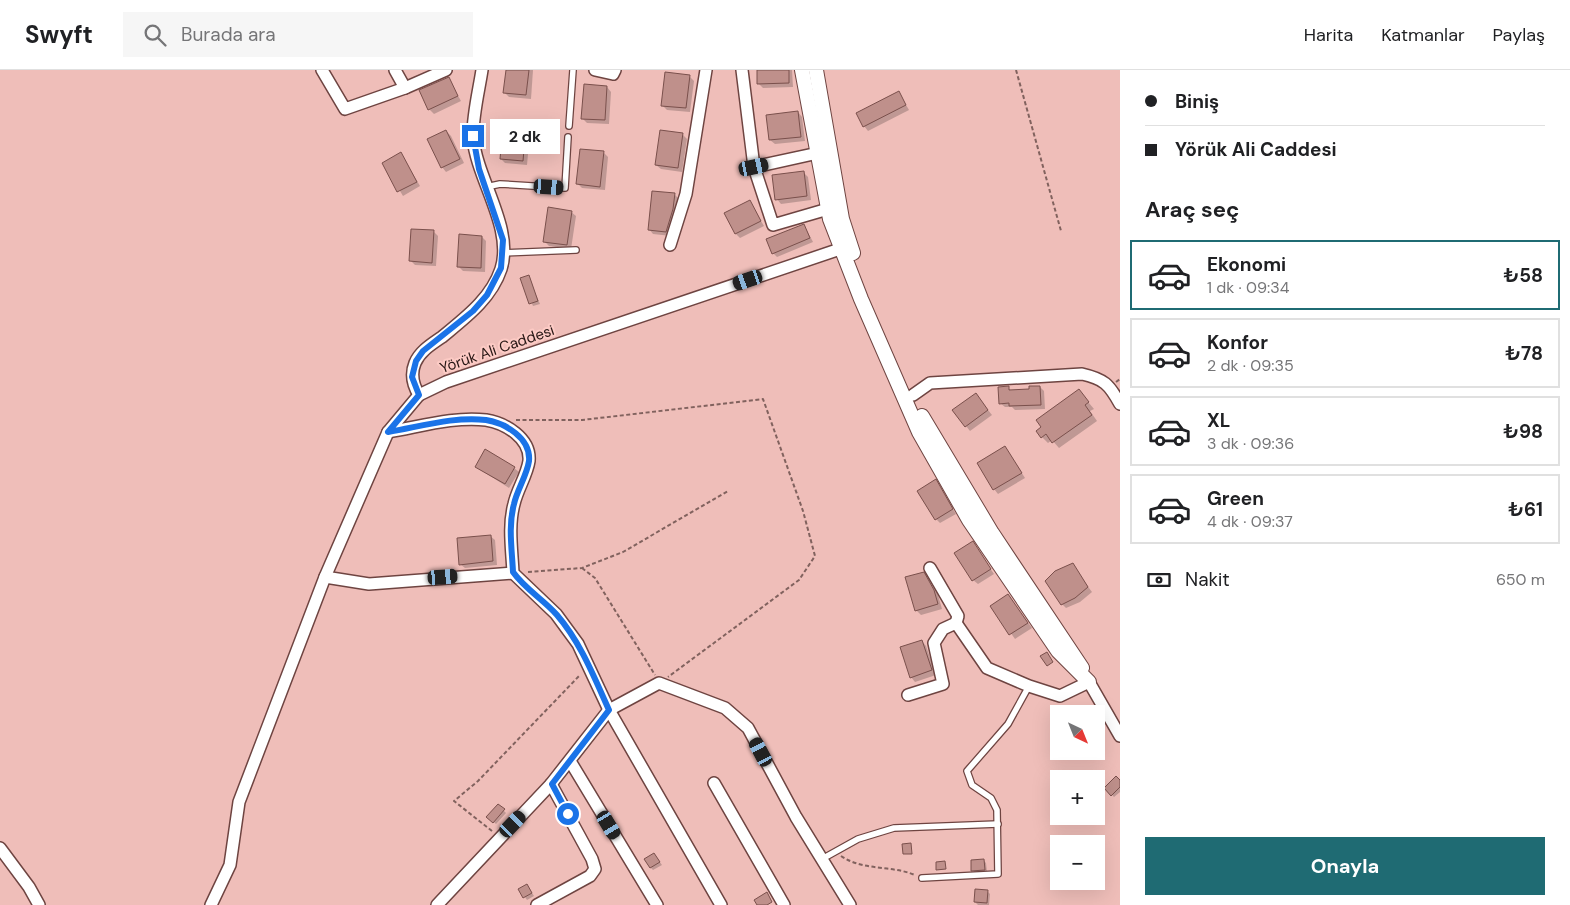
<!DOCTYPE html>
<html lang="tr">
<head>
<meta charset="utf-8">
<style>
  body { margin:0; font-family:"DM Sans",sans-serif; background:#f6f6f6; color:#202124; height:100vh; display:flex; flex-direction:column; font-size:19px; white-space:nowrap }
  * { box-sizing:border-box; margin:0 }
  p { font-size:16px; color:#757577 }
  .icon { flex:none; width:28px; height:28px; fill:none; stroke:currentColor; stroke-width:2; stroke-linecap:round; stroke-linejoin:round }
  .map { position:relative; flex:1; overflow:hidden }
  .side { display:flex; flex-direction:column; background:#fff; width:450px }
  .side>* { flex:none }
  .hud { display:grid; align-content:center; height:110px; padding:0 25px; background:#fff }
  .needle { width:32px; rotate:137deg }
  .buttons { position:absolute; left:1050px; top:635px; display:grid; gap:10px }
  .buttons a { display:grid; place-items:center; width:55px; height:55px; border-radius:0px; background:#fff; box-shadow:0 5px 20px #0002; font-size:25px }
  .end { position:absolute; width:22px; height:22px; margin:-11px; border:6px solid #1a73e8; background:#fff; box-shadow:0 0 0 2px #fff }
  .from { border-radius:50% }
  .bubble { position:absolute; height:35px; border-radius:0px; background:#fff; box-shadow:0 5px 20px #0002; font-size:16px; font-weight:700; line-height:35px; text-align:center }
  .car { position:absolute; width:15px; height:30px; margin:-15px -8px; border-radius:6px; box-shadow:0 0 4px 1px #0007; background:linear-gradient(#222 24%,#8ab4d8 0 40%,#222 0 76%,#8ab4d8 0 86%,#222 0) }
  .hud b { display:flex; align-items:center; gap:18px; height:48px; font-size:19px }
  .hud b+b { border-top:1px solid #e0e0e0 }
  .hud i { width:12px; height:12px; background:#202124 }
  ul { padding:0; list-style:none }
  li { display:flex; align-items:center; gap:15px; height:70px; margin:0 10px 8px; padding:0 15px; border:2px solid #e0e0e0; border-radius:0px }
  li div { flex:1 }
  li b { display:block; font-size:19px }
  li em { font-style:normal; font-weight:700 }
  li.active { border-color:#1f6b73 }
  li>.icon { width:45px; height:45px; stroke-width:1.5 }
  h2 { padding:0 25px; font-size:22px; line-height:60px }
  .pay { display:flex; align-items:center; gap:12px; height:55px; padding:0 25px; font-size:19px }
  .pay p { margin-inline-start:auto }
  .button { display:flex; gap:10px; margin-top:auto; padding:10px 25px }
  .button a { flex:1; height:58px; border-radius:0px; background:#1f6b73; color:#fff; font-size:20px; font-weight:700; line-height:58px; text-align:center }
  header { display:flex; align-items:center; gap:30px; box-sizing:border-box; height:70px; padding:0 25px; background:#fff; border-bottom:1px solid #e0e0e0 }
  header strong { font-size:24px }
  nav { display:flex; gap:28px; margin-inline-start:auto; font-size:18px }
  .search { width:350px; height:45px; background:#f6f6f6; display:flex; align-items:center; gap:12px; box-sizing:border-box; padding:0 18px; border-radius:0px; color:#757577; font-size:19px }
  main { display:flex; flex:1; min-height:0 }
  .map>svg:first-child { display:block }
  .shadow { fill:#0003 }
  .building { fill:#bf908b; stroke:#7a504c }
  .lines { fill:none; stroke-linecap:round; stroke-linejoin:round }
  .service-casing { stroke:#6e4441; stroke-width:8 }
  .minor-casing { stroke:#6e4441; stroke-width:14 }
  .tertiary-casing { stroke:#6e4441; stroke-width:16 }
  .path { stroke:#81625e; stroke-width:2; stroke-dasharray:4 2.5; stroke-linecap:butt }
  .service { stroke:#fff; stroke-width:5.5 }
  .minor { stroke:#fff; stroke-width:11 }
  .tertiary { stroke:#fff; stroke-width:14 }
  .route { stroke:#1a73e8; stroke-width:6 }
  .labels { text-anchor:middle; stroke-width:4; stroke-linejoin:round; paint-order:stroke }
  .street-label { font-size:15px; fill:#271614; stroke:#fdcbc5 }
</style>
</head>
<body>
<header>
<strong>Swyft</strong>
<div class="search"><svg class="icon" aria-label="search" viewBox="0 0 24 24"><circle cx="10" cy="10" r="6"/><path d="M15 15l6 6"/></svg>Burada ara</div>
<nav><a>Harita</a><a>Katmanlar</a><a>Paylaş</a></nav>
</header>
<main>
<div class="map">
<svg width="1120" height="835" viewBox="0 0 1120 835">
  <rect width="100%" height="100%" fill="#efbeb9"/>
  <g class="shadow">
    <path d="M507,0h26l-2,29 -22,-2 -4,-4z"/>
    <path d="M758,0h34l1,17 -30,1 -5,-5z"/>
    <path d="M689,6l5,5 -4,31 -23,-2 -5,-5z"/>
    <path d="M448,8l13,23 -27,13 -5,-5z"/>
    <path d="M607,17l4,5 -2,32 -22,-1 -5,-5z"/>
    <path d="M899,23l10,17 -41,21 -4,-5z"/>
    <path d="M798,42l4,5 3,24 -30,3 -5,-4 -2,-24z"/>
    <path d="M525,57l5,5 -3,33 -22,-2 -4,-4z"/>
    <path d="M446,61l5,5 13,27 -18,9 -4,-5z"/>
    <path d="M682,64l5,5 -5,33 -21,-3 -5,-4z"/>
    <path d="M604,83l4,4 -3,33 -23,-2 -4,-4z"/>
    <path d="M401,84l19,32 -17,10 -20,-33z"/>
    <path d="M803,102l5,5 3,23 -30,4 -4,-5z"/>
    <path d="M675,125l4,4 -8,37 -18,-2 -4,-5z"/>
    <path d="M749,131l15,25 -24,12 -4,-4z"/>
    <path d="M571,142l5,4 -5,33 -22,-3 -5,-5z"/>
    <path d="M804,155l9,17 -36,15 -4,-4z"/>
    <path d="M434,162l4,4 -2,30 -21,-1 -5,-5z"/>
    <path d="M482,167l4,4 -1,31 -22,-1 -5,-5z"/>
    <path d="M528,206l12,28 -7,2 -12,-27z"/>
    <path d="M1040,317l4,4 1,18 -30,1 -3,-3h-7l-5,-4 8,-15 4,3 18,-1z"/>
    <path d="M1079,321l15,18 -4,2 7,10 -38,27 -7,-8 -4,3 -6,-6 1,-10z"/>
    <path d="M976,325l16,20 -22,16 -4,-5z"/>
    <path d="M1005,377l20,31 -27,16 -4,-5z"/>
    <path d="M476,397l38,1 5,4 -10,16z"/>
    <path d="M936,411l20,33 -16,9 -4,-4z"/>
    <path d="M490,466l5,4 2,25 -32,3 -5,-4z"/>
    <path d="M973,473l21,31 -16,10 -5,-4z"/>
    <path d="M1072,495l20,27 -12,10 -14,6 -4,-4z"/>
    <path d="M923,503l15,22 4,14 -21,6 -5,-5z"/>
    <path d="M1008,525l24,33 -17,11 -23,-33z"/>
    <path d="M922,571l4,5 10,29 -21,7 -4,-5z"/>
    <path d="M1120,712v10l-6,5 -8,-9z"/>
    <path d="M498,735l8,8 -10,11 -8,-7z"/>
    <path d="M654,784l8,11 -9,5 -2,-2z"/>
    <path d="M984,791l2,2 1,9 -12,1 -2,-3z"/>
    <path d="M529,818l5,8 -7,4 -7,-10z"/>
    <path d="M987,821l3,3 -1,11h-11l-3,-3z"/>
  </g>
  <g class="building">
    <path d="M506,0h23l-3,25 -23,-2z"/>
    <path d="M757,0h32v13l-32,1z"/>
    <path d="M665,2l25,3 -4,33 -25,-2z"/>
    <path d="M449,7l9,19 -30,14 -9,-20z"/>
    <path d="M584,14l23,2 -2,34 -24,-1z"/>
    <path d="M899,21l7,14 -43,22 -7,-14z"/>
    <path d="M798,41l3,26 -32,3 -3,-25z"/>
    <path d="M503,54l23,2 -3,35 -23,-2z"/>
    <path d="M446,60l14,29 -19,9 -14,-29z"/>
    <path d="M660,60l23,3 -5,35 -23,-3z"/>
    <path d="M580,79l24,2 -4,36 -24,-3z"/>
    <path d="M401,82l16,30 -20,10 -15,-29z"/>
    <path d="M804,101l3,25 -32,4 -3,-25z"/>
    <path d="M652,121l23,2 -2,16 -7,23 -18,-2z"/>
    <path d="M750,130l11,21 -26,13 -11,-21z"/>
    <path d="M548,137l24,4 -5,34 -24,-3z"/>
    <path d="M804,154l6,14 -38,16 -6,-15z"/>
    <path d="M411,159l23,1 -2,33 -23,-2z"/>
    <path d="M459,164l23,2 -1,32 -24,-1z"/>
    <path d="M529,205l9,26 -9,3 -9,-26z"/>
    <path d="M1009,316v4l20,-1v-3h11l1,19 -32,1v-3l-10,1 -1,-17z"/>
    <path d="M1079,319l10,13 -4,3 7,10 -40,28 -6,-9 -5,4 -5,-7 5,-4 -5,-7z"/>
    <path d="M976,323l12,17 -23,17 -13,-17z"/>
    <path d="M1005,376l17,27 -29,17 -16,-27z"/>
    <path d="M485,379l30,18 -10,17 -30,-17z"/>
    <path d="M936,409l17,30 -18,11 -18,-29z"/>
    <path d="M491,465l2,26 -34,4 -2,-27z"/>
    <path d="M973,471l18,28 -19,12 -18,-28z"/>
    <path d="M1073,493l15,24 -13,11 -14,7 -16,-24 10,-10z"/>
    <path d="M924,502l10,18 4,14 -23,7 -10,-34z"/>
    <path d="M1008,524l20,29 -19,12 -19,-29z"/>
    <path d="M922,570l10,30 -22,8 -10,-31z"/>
    <path d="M1047,582l6,10 -6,4 -7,-10z"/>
    <path d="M1116,706l4,4v7l-9,9 -7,-8z"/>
    <path d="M498,734l7,5 -12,14 -7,-6z"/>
    <path d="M911,773l1,11h-9l-1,-10z"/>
    <path d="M654,783l6,9 -10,6 -6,-9z"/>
    <path d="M984,789l1,11 -14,1v-11z"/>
    <path d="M945,791l1,8 -10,1v-8z"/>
    <path d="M527,814l5,9 -9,5 -5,-9z"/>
    <path d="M975,819l13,1 -1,13 -13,-1z"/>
    <path d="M767,822l5,10 -5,3h-10l-3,-5z"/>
  </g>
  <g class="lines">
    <g class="service-casing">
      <g id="service">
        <path d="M569,56l4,-56"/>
        <path d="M486,117l14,-3 65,4 3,-51"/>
        <path d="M504,183l72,-3"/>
        <path d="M822,789l36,-20 36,-11 104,-4"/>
        <path d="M922,808l76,-4 -1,-64 -6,-12 -19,-13 -5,-14 41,-47 21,-38"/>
      </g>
    </g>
    <g class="minor-casing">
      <g id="minor">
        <path d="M322,0l23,39 60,-21 -10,-18"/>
        <path d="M482,0c-3,20 -10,48 -9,68 4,42 41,90 28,131 -10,30 -36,49 -59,68 -10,7 -22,14 -27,26 -5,12 -2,22 4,32l27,-13 403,-136"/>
        <path d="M595,0l18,4 2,-4"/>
        <path d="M742,0l12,97 19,58 55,-16"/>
        <path d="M405,18l41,-18"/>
        <path d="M754,97l64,-14"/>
        <path d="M670,175l16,-51 20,-124"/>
        <path d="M913,325l17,-12 152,-9c22,5 27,10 38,30"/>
        <path d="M388,362c31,-5 66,-16 98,-12 19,3 45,18 43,41 -2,14 -12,29 -15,43 -6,22 -2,46 -1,69l43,41 22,30 31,66 112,195"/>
        <path d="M930,498l28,48 -2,7"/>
        <path d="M325,507l44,7 144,-11"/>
        <path d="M908,625l35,-11 -9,-41 9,-14 13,-6 31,45 42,18 31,10 29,-14 31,54"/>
        <path d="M570,691l87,144"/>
        <path d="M714,713l70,122"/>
        <path d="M0,778l29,39 10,18"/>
        <path d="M211,835l19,-40 9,-63 86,-225 63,-145 31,-37"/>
        <path d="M437,835l114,-121 58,-74 50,-27 66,25 23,20 48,89 54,88"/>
        <path d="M537,835l53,-29 5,-7 -3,-10 -41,-75"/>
      </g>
    </g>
    <g class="tertiary-casing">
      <g id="tertiary">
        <path d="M802,0l28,149 31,80 58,133 50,88 89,131 31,31"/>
        <path d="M816,0l26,149 11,34"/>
        <path d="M922,346l70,117 90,135"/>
      </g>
    </g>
    <g class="path">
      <path d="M1016,0l45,161"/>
      <path d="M1116,312l4,-3"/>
      <path d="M516,350h66l181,-21 40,112 12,45 -16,24 -131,97"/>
      <path d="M582,498l13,10 60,97"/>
      <path d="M528,502l54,-4 41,-16 105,-61"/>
      <path d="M492,761l-38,-30 24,-20 102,-106"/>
      <path d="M841,786c22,15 50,9 74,19"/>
    </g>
    <use href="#service" class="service"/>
    <use href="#minor" class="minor"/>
    <use href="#tertiary" class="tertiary"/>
  </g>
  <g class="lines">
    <path class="route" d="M473,66l6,33 24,71 -2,28 -14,27 -14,16 -50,40 -7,10 -4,16 7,18 -31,37c31,-5 66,-16 98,-12 19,3 45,18 43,41 -2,14 -12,29 -15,43 -6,22 -2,46 -1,68 12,17 31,28 44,43 24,28 37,62 52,95l-57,74 16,30"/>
  </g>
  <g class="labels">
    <g class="street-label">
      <text transform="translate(497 279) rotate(-19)" y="5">Yörük Ali Caddesi</text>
    </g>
  </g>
</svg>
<div class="buttons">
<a><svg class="needle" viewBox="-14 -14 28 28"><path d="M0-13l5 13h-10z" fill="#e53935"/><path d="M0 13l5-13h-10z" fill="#757577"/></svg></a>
<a>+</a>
<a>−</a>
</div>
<i class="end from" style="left:568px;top:744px"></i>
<i class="end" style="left:473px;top:66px"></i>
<div class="bubble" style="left:490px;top:49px;width:70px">2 dk</div>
<i class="car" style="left:754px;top:97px;rotate:78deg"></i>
<i class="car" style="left:549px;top:117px;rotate:94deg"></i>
<i class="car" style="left:748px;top:210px;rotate:251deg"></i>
<i class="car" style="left:443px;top:507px;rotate:86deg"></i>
<i class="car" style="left:761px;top:682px;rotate:332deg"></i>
<i class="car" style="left:513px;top:754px;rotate:44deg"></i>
<i class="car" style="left:609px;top:755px;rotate:149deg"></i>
</div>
<section class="side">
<div class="hud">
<b><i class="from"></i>Biniş</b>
<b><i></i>Yörük Ali Caddesi</b>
</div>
<h2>Araç seç</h2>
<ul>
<li class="active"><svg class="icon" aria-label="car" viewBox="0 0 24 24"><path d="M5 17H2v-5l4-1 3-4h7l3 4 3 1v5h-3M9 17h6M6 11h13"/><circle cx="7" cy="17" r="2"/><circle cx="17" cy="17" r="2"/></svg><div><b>Ekonomi</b><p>1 dk · 09:34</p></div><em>₺58</em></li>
<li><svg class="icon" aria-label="car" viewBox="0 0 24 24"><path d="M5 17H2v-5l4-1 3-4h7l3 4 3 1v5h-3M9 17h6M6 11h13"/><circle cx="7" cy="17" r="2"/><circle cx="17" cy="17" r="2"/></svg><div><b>Konfor</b><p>2 dk · 09:35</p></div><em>₺78</em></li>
<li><svg class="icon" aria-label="car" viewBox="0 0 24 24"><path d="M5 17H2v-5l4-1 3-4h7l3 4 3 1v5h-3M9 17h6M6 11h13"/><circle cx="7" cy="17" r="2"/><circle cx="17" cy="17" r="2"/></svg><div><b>XL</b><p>3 dk · 09:36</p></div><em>₺98</em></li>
<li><svg class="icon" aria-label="car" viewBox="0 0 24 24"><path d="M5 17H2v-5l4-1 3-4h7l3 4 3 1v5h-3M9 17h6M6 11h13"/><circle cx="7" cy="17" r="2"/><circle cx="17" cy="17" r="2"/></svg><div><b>Green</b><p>4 dk · 09:37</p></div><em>₺61</em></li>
</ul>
<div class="pay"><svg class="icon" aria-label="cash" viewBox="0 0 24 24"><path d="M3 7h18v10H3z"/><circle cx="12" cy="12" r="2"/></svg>Nakit<p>650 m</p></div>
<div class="button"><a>Onayla</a></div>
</section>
</main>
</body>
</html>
